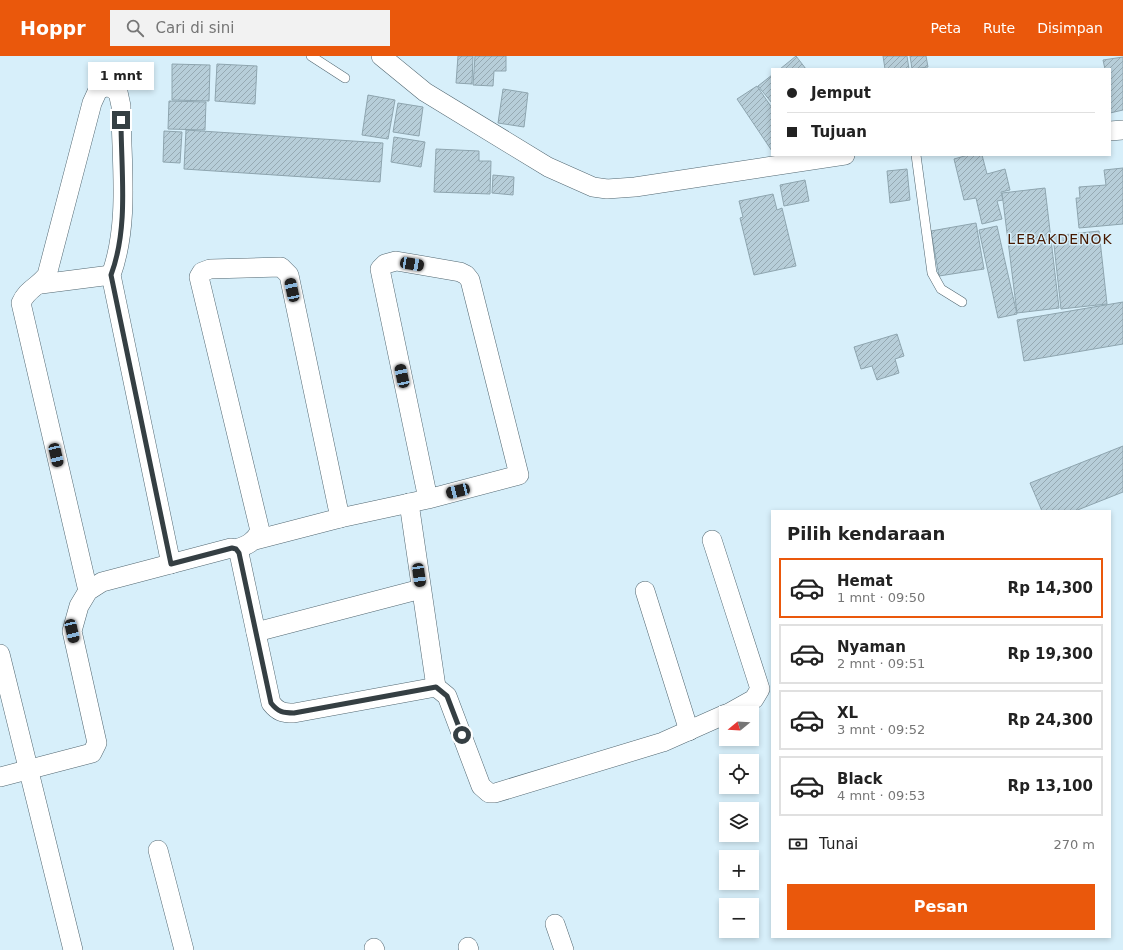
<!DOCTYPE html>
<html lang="id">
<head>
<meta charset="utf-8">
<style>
  body { margin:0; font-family:"DejaVu Sans",sans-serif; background:#f2f2f2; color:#222; height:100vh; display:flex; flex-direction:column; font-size:15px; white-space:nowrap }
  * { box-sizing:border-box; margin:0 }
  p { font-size:13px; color:#767676 }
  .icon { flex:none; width:22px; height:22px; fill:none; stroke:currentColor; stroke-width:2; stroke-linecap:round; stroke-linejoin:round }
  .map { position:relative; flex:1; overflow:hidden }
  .drawer { position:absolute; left:771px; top:454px; width:340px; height:428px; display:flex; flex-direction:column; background:#fff; border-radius:0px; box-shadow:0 2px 6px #0003 }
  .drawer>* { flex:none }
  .banner { position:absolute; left:771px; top:12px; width:340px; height:88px; border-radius:0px; box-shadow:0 2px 6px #0003; display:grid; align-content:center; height:88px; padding:0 16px; background:#fff }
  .needle { width:26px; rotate:252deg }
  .buttons { position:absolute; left:719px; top:650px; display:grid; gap:8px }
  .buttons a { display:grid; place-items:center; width:40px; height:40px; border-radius:0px; background:#fff; box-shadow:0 2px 6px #0003; font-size:20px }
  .end { position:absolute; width:18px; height:18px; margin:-9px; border:5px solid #353f43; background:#fff; box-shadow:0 0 0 2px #fff }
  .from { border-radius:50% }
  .bubble { position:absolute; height:28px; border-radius:0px; background:#fff; box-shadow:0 2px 6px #0003; font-size:13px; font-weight:600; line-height:28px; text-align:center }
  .car { position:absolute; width:12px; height:24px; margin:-12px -6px; border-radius:5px; box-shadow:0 0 3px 1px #0007; background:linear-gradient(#222 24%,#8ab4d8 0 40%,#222 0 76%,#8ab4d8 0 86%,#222 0) }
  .banner b { display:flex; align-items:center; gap:14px; height:38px; font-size:15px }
  .banner b+b { border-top:1px solid #e0e0e0 }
  .banner i { width:10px; height:10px; background:#222 }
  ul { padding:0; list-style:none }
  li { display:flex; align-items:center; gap:12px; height:60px; margin:0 8px 6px; padding:0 8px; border:2px solid #e0e0e0; border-radius:0px }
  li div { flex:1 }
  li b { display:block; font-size:15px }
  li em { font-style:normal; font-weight:600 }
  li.on { border-color:#ea580c }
  li>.icon { width:36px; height:36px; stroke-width:1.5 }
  h2 { padding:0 16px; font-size:18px; line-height:48px }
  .pay { display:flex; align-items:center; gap:10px; height:44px; padding:0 16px; font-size:15px }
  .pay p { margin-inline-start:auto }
  .cta { display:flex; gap:8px; margin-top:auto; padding:8px 16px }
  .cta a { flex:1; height:46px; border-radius:0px; background:#ea580c; color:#fff; font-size:16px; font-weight:600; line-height:46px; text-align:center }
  header { display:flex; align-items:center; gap:24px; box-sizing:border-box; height:56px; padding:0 20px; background:#ea580c; color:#fff }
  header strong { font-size:19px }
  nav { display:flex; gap:22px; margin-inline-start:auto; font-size:14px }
  .search { width:280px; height:36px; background:#f2f2f2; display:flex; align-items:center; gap:10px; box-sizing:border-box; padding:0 14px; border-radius:0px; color:#767676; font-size:15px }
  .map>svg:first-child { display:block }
  .building { fill:url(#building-hatch); stroke:#8ea5af }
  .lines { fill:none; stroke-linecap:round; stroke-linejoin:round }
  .service-casing { stroke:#526771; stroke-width:10 }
  .minor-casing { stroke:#526771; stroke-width:20 }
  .service { stroke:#fff; stroke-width:9 }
  .minor { stroke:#fff; stroke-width:19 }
  .route { stroke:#353f43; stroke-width:5 }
  .labels { text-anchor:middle; stroke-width:3; stroke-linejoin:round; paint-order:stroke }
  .quarter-label { font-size:14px; letter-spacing:1px; fill:#471900; stroke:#d7effa }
</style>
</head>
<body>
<header>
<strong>Hoppr</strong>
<div class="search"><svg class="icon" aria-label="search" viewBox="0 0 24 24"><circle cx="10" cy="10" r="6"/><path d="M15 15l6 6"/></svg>Cari di sini</div>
<nav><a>Peta</a><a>Rute</a><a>Disimpan</a></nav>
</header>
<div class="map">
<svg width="1123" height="894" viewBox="0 0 1123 894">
  <defs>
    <pattern id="building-hatch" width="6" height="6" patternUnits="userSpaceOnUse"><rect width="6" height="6" fill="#b7ced9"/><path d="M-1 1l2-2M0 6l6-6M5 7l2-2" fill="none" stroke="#96a9b2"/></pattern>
  </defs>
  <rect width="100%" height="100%" fill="#d7effa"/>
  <g class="building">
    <path d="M458,0h15l-1,28 -16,-1z"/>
    <path d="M475,0h31v15h-12l-1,15 -20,-1z"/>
    <path d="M796,0l10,13h-26z"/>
    <path d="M883,0h24l2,13h-24z"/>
    <path d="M910,0h16l2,11 -16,2z"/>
    <path d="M1123,1v53l-13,3v-44h-5l-2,-9z"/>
    <path d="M172,8l38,1 -1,36 -37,-1z"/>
    <path d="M217,8l40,2 -2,38 -40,-3z"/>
    <path d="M772,19v28l-14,-17z"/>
    <path d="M757,30l15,22v43l-35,-52z"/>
    <path d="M503,33l25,4 -4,34 -26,-4z"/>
    <path d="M368,39l27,5 -7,39 -26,-4z"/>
    <path d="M169,45l37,1 -1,28 -37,-1z"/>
    <path d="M398,47l25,4 -4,29 -26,-4z"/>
    <path d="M186,74l197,13 -3,39 -196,-13z"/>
    <path d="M164,75l18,1 -2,31 -17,-1z"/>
    <path d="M394,81l31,5 -4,25 -30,-5z"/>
    <path d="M436,93l43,2v10h12l-1,33 -56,-2z"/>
    <path d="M968,99h14l5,19 18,-5 5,21 -9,2 2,8 -6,1 5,18 -20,5 -6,-26 -12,2 -10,-41z"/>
    <path d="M1123,112v56l-44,4 -3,-30h4l-1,-11 27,-2 -2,-15z"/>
    <path d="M907,113l3,31 -20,3 -3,-32z"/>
    <path d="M493,119l21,2 -1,18 -21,-2z"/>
    <path d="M805,124l4,21 -25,5 -4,-21z"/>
    <path d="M1045,132l14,120 -42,5 -15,-120z"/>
    <path d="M773,138l4,16 5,-2 14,58 -42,9 -14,-57 3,-1 -4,-16z"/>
    <path d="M976,167l8,46 -45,7 -8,-45z"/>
    <path d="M997,170l20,88 -19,4 -19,-88z"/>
    <path d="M1099,175l8,73 -46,5 -8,-73z"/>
    <path d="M1123,246v42l-99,17 -7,-41z"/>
    <path d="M897,278l7,22 -9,3 4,14 -22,7 -5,-14 -11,3 -7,-22z"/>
    <path d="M1123,390v46l-48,19h-33l-12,-28z"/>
  </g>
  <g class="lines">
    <g class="service-casing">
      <g id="service">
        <path d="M311,0l34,22"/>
        <path d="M916,99l16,118 9,16 21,13"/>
      </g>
    </g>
    <g class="minor-casing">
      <g id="minor">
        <path d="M381,0l44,36 123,75 45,20 14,2 28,-2 210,-32"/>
        <path d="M1110,75l13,-1"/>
        <path d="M41,228l70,-9"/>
        <path d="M409,447l27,184"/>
        <path d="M340,462l88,-19 -48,-230 5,-5 11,-3 64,11 6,3 4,5 49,195 -91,24"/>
        <path d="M712,484l48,149 -6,10 -25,14"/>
        <path d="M236,493c12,-4 18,-7 24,-18l-61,-254 3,-5 8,-3 71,-2 8,8 51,243 -85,22"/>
        <path d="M88,535l-67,-288c6,-14 17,-16 26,-28l45,-172 6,-13 10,-4 10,6 3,14c0,55 9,117 -10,169l60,289"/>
        <path d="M645,535l44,140"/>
        <path d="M256,576l165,-43"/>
        <path d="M0,598l73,296"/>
        <path d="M0,721l92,-24 5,-10 -25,-112 7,-25 9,-15 14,-9 129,-34 5,1 3,4 32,150c7,9 12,10 23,10l142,-26 11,9 34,90 8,7h6l168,-51 63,-28"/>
        <path d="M158,794l26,100"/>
        <path d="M555,868l9,26"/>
        <path d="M468,891l1,3"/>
        <path d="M374,892l1,2"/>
      </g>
    </g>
    <use href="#service" class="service"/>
    <use href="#minor" class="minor"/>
  </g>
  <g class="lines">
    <path class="route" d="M121,64c0,51 8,107 -10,155l60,289 61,-16 4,1 3,4 32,150c7,9 12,10 23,10l142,-26 11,9 15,39"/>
  </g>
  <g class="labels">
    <g class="quarter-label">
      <text x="1060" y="188">LEBAKDENOK</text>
    </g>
  </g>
</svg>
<div class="buttons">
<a><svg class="needle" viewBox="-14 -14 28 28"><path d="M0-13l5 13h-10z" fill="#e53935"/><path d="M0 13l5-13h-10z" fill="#767676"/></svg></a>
<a><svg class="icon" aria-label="locate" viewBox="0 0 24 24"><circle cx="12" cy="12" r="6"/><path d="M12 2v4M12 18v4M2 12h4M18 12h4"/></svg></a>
<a><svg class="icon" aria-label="layers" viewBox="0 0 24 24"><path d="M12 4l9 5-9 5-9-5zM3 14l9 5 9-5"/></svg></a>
<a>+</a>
<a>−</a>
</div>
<i class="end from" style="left:462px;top:679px"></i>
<i class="end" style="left:121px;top:64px"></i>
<div class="bubble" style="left:88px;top:6px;width:66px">1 mnt</div>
<i class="car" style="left:412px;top:208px;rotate:100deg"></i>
<i class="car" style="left:292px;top:234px;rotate:348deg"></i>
<i class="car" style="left:402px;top:320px;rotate:348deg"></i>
<i class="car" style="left:56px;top:399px;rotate:167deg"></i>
<i class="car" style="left:458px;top:435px;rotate:256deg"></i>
<i class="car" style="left:419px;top:519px;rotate:172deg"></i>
<i class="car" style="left:72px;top:575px;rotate:167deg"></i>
<div class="banner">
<b><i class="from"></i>Jemput</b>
<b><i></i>Tujuan</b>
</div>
<section class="drawer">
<h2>Pilih kendaraan</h2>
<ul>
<li class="on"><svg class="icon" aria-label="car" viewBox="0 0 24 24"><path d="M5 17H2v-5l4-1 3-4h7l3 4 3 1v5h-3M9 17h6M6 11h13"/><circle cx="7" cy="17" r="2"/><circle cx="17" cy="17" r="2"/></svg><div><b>Hemat</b><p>1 mnt · 09:50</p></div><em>Rp 14,300</em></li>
<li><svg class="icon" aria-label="car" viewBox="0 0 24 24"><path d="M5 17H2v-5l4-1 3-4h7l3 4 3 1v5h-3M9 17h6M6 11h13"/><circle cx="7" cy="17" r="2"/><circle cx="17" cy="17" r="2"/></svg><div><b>Nyaman</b><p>2 mnt · 09:51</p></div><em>Rp 19,300</em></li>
<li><svg class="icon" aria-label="car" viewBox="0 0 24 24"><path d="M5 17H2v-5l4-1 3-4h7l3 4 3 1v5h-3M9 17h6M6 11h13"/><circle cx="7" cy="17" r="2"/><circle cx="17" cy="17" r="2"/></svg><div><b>XL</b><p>3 mnt · 09:52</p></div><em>Rp 24,300</em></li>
<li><svg class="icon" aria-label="car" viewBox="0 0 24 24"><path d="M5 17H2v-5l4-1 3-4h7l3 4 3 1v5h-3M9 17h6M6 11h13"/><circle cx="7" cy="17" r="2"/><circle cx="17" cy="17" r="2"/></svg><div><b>Black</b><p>4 mnt · 09:53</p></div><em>Rp 13,100</em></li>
</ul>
<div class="pay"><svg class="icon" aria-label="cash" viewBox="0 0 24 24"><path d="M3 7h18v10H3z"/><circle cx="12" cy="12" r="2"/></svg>Tunai<p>270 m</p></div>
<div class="cta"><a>Pesan</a></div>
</section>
</div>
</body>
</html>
